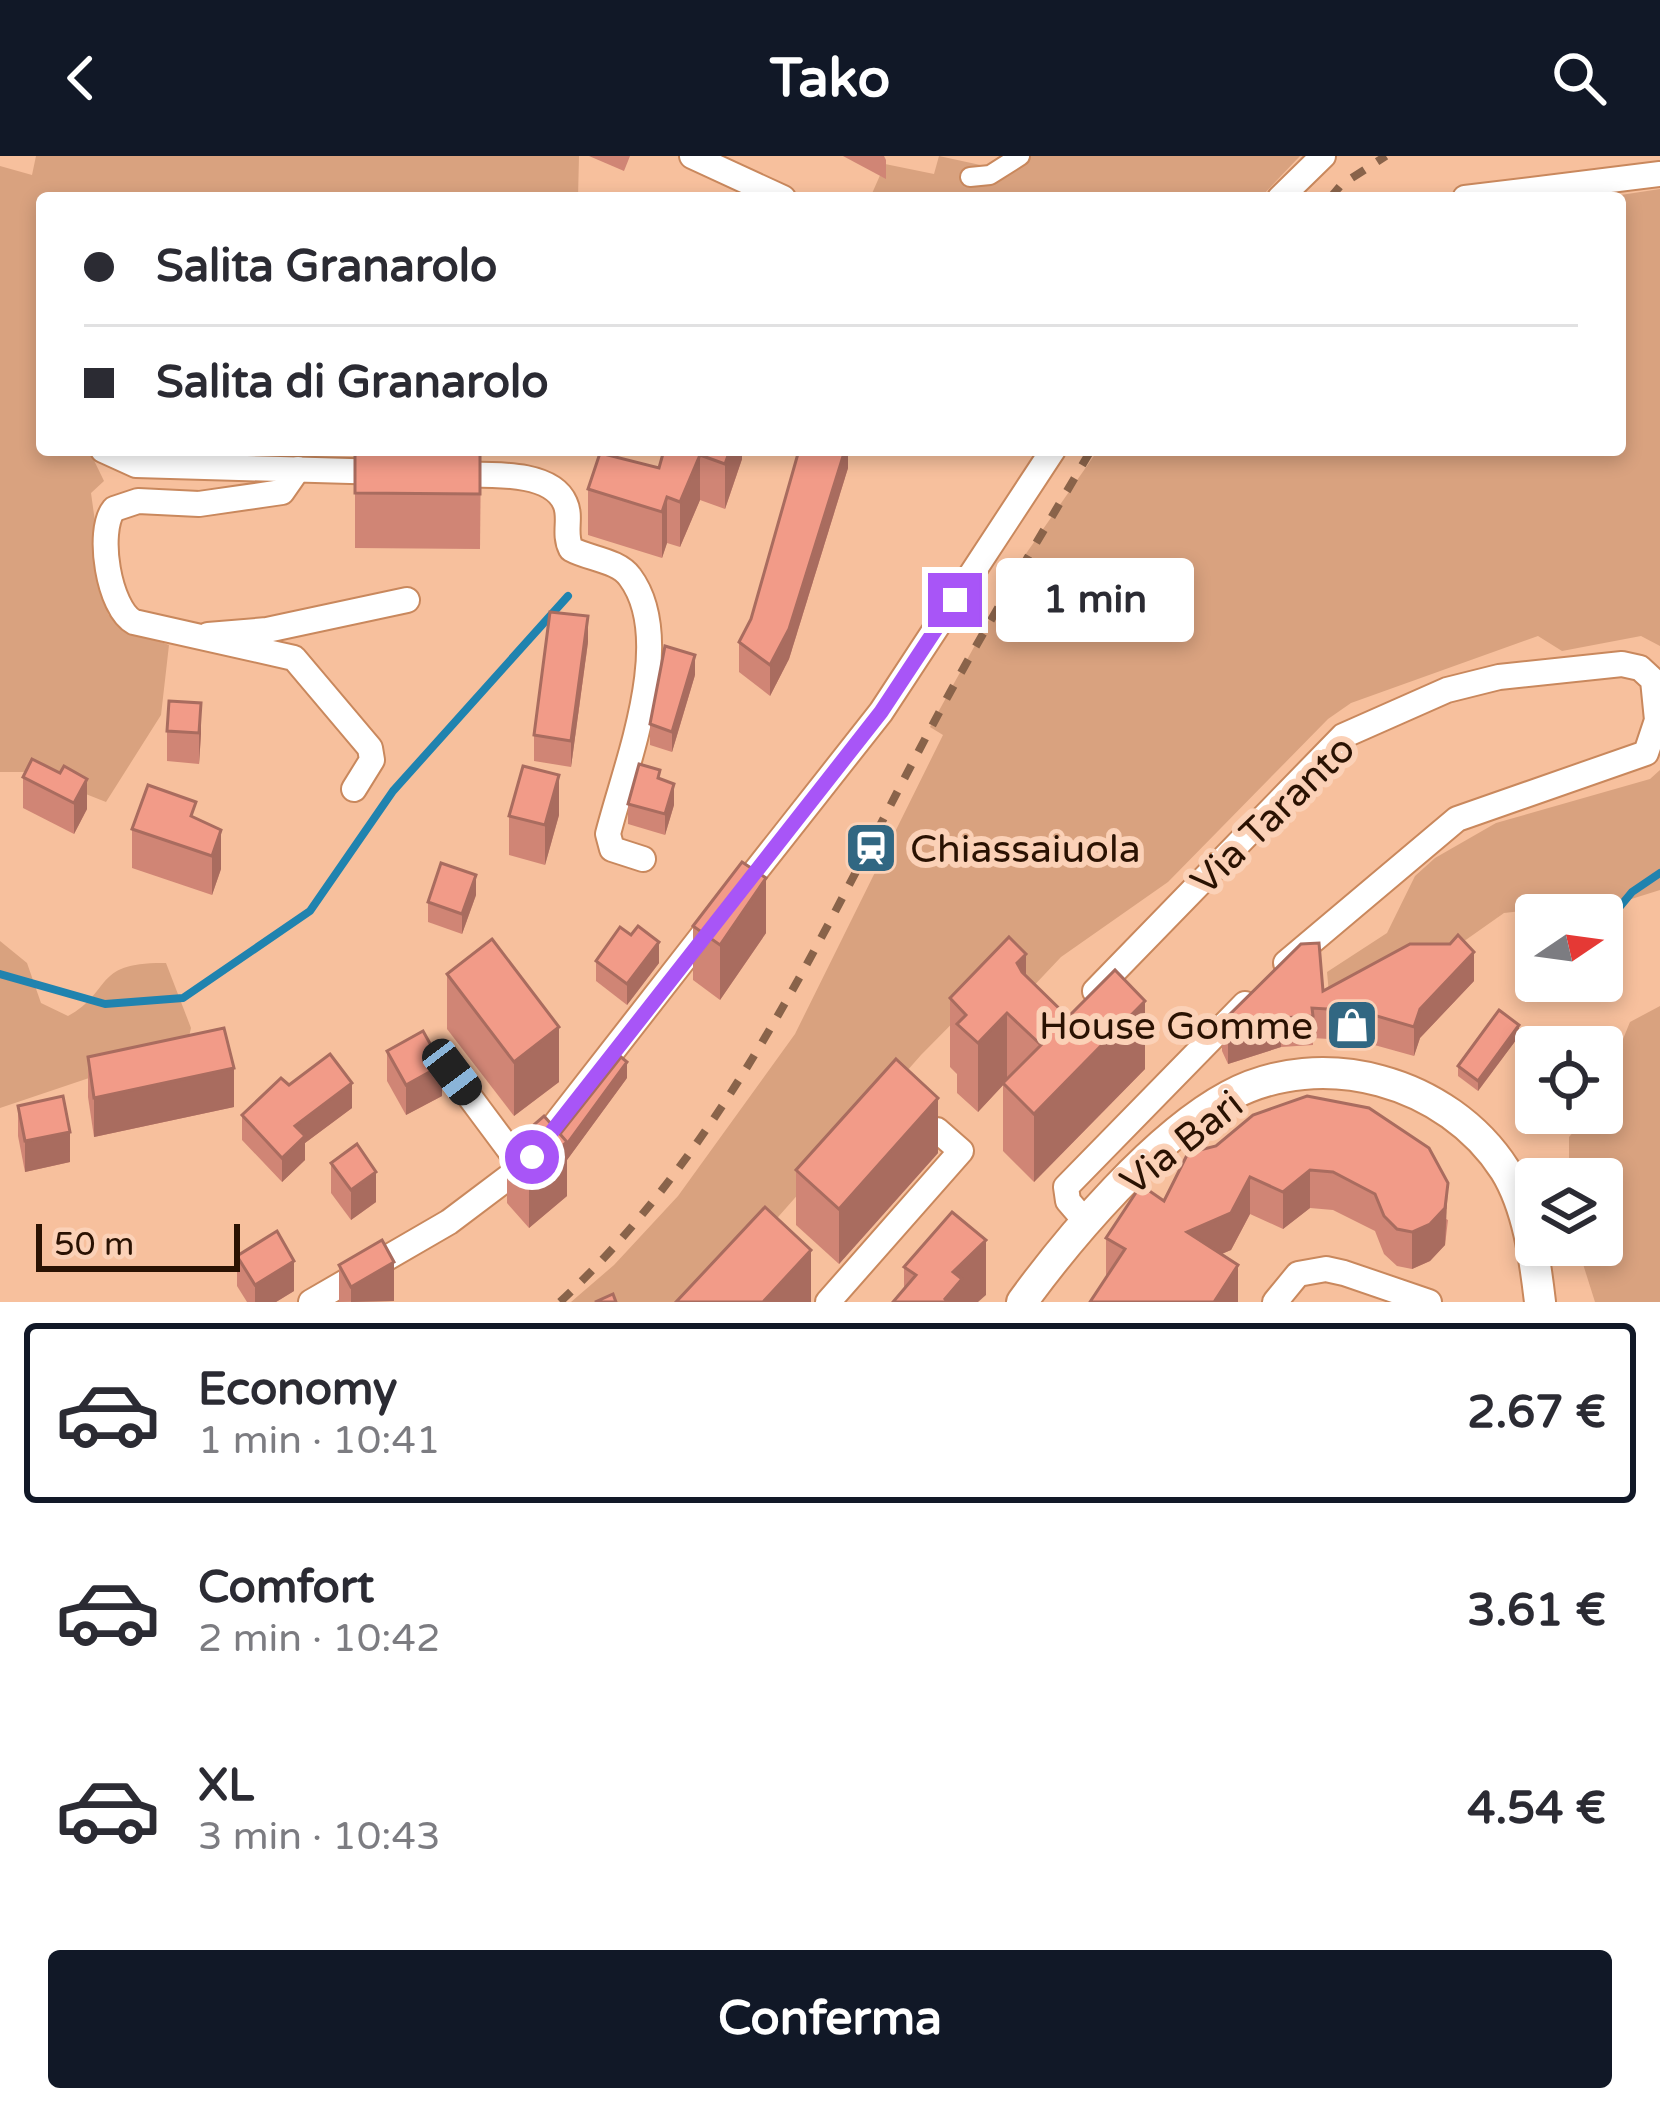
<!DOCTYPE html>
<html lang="it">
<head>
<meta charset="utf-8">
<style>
  body { margin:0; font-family:"Varela Round",sans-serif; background:#f2f2f3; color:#2b2b33; height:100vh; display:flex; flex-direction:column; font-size:45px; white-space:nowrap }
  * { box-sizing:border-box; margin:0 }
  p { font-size:39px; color:#7c7c81 }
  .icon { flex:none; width:66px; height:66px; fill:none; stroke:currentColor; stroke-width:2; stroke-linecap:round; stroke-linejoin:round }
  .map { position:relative; height:1146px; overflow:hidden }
  .details { display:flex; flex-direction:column; background:#fff; flex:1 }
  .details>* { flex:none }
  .hud { position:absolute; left:36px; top:36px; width:1590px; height:264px; border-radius:12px; box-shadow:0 6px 18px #0003; display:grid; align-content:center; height:264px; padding:0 48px; background:#fff }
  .needle { width:78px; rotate:77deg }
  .tools { position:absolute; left:1515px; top:738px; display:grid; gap:24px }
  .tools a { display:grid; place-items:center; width:108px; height:108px; border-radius:12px; background:#fff; box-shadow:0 6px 18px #0003; font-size:60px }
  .scale { position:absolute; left:36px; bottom:30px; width:204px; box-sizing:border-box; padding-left:12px; border:6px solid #2a1202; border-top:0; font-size:33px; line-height:42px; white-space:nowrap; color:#2a1202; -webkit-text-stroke:9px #fbd1b7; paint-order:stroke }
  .end { position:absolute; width:54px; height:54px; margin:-27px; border:15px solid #a855f7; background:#fff; box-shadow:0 0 0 6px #fff }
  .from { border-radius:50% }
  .bubble { position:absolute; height:84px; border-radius:12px; background:#fff; box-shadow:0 6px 18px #0003; font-size:39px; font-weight:700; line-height:84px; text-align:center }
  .car { position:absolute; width:36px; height:72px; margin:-36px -18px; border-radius:15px; box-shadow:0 0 9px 3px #0007; background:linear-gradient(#222 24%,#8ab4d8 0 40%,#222 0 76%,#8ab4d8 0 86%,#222 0) }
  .hud b { display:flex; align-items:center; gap:42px; height:114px; font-size:45px }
  .hud b+b { border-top:3px solid #e1e1e2 }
  .hud i { width:30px; height:30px; background:#2b2b33 }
  ul { padding:21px 0 0; list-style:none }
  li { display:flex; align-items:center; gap:36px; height:180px; margin:0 24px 18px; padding:0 24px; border:6px solid transparent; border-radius:12px }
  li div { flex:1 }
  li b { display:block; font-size:45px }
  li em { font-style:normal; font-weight:700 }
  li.selected { border-color:#111827 }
  li>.icon { width:108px; height:108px; stroke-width:1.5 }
  .action { display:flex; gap:24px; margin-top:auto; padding:24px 48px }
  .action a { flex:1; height:138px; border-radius:12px; background:#111827; color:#fff; font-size:48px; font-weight:700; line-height:138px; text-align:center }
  header { display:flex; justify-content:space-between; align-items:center; height:156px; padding:0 48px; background:#111827; color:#fff; font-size:54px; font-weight:700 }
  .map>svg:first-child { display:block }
  .green { fill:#d9a27f }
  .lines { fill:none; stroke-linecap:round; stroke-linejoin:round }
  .stream { stroke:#2083af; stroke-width:8 }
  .pedestrian-casing { stroke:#c9885d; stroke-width:22 }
  .minor-casing { stroke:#c9885d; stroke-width:28 }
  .tertiary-casing { stroke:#c9885d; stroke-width:34 }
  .pedestrian { stroke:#fff; stroke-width:18 }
  .minor { stroke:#fff; stroke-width:24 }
  .tertiary { stroke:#fff; stroke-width:30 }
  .rail { stroke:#89634a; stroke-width:8; stroke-dasharray:15 15; stroke-linecap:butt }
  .wall { fill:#d08575 }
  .shaded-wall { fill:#a96c5f }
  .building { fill:#f29b88; stroke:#a96c5f; stroke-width:3 }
  .route { stroke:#a855f7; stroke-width:15 }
  .labels { text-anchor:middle; stroke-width:12; stroke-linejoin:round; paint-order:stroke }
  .street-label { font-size:39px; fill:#2a1202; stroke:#fbd1b7 }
  .poi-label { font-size:39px; fill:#2a1202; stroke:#fbd1b7; text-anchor:start }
</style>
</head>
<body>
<header><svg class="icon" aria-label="back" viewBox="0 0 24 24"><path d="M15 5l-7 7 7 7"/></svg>Tako<svg class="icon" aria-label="search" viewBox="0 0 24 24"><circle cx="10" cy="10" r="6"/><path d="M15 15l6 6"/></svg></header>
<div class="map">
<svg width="1660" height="1146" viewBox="0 0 1660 1146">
  <rect width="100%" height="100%" fill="#f7c09d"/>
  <g class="green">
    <path d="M36,0h543l-1,42h-536v252h47l15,31 -13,12 17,121 13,13 48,18 -8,70 -55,87 -76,-30h-30v-606l32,9z"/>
    <path d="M939,0l46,10 15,-10h300l-40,42h-390l15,-34 49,10z"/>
    <path d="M1660,33v457l-19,-10 -79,15 -24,-15 -187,67 -23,16 -160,163 -107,75 -34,36 -25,-20 -81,82 -218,247h-132l43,-37 64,-69 117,-162 148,-299 -13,-8 93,-169 75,-108h522v-252h-19z"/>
    <path d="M1660,614v120l-35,11 -70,-4 -24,13 -27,3 -44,31 -130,60 -3,-32 60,-39 28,-57 20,-18 61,-35 154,-44z"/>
    <path d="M0,785l27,22 14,40 27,13c46,-25 23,-54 98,-53l25,65 -4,17 -187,63z"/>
    <path d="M1660,850v296h-65l-18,-57h25v-66h-33v-42l21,-24h12v-40l12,-12 16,-39z"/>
  </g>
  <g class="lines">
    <g class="stream">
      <path d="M1608,765l24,-29 28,-19"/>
      <path d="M0,818l105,30 78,-6 127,-87 83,-120 175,-195"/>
    </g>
    <g class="pedestrian-casing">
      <path id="pedestrian" d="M970,21l20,-2 30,-19"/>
    </g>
    <g class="minor-casing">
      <g id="minor">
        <path d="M692,0l91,42"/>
        <path d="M1280,42l43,-42"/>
        <path d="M1465,42l195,-24"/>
        <path d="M103,294l33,15 249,7"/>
        <path d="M298,313l-16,23 -83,12 -61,-3 -24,8c-18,22 -5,100 20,113l160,36 76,90 2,12 -18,29"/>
        <path d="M449,318c31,2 101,-6 116,29 7,15 -2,30 6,46 18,10 47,11 59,28 47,63 -5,189 -22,257l4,15 31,10"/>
        <path d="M208,479l59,-5 140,-30"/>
        <path d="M736,740l145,-184 172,-262"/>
        <path d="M1095,835l248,-255 104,-46 52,-13 123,-13 18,4 13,12 4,40 -11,33 -189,66 -171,144"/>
        <path d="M452,917l70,94"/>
        <path d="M1086,1066l-18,-21 -2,-14 179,-183"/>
        <path d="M311,1146l138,-80 73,-55 191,-245"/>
        <path d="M828,1146l133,-151 -24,-21"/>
        <path d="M1275,1146l23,-28 28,-5 18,4 85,29"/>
      </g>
    </g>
    <g class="tertiary-casing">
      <path id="tertiary" d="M1022,1146c48,-66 134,-167 207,-206 93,-50 219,-15 276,74 23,37 30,89 35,132"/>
    </g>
    <use href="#pedestrian" class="pedestrian"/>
    <use href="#minor" class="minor"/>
    <use href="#tertiary" class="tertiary"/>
    <g class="rail">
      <path d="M1330,42l11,-13 45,-29"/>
      <path d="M560,1146c175,-164 269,-385 381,-593 47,-87 100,-173 150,-259"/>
    </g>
  </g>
  <g class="wall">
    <path d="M589,0h41l-6,15z"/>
    <path d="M843,0h41l2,4v19z"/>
    <path d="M355,294h126l-1,99 -125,-1z"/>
    <path d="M664,294h78v9l-17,50 -25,-9 -20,47 -13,-4 -5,15 -74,-23v-46l71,-21z"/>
    <path d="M848,294v18l-59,191 -19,37 -31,-24v-30z"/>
    <path d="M588,486l-17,125 -37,-6v-26z"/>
    <path d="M695,519l-23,77 -22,-7v-21z"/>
    <path d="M167,575l34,2 -2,31 -32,-3z"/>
    <path d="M23,621l64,32 -13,25 -51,-26z"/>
    <path d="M660,622l14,27 -9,30 -37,-11v-20z"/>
    <path d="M559,659l-14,50 -36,-10v-39z"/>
    <path d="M196,662l25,51 -9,26 -80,-27v-39z"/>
    <path d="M476,739l-14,39 -34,-12v-20z"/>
    <path d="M693,770l73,7 -46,67 -27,-20z"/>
    <path d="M631,779l28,28 -32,42 -31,-24v-20z"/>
    <path d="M1524,811l12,14h45l-18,15 -10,-14 -21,10 -8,-14z"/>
    <path d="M447,818l112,108 -45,34 -67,-87z"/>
    <path d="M1026,820l42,41 77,52 -111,113 -31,-31v-66l-25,27 -21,-19v-19l-7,-7v-69z"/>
    <path d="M1474,825l-54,57 -6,18 -54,-15 -47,-3v7l-32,2 -53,17 -6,-13v-29l101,-31z"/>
    <path d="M1519,880l-41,55 -20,-15v-10z"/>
    <path d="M387,895l55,45 -36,19 -19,-34z"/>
    <path d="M88,901l146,50 -140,30 -6,-40z"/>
    <path d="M627,922l-60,82v36l-38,32 -22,-25v-55l53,-14z"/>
    <path d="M289,929l63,23 -47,35v17l-23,22 -40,-42v-25z"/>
    <path d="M18,950l52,56 -45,10 -7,-36z"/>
    <path d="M1253,959l195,105 -3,25 -15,16 -18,8 -15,-3 -13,-12 -9,-23 -42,-21 -23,-2 -27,21 -33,-15 -19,36 -10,4 17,48 -132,-26v-38l58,-37 52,-55z"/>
    <path d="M938,997l-99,111 -43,-39v-55z"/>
    <path d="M331,1007l45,39 -25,18 -20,-27z"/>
    <path d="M237,1100l57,35 -18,11h-29l-10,-16z"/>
    <path d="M339,1109l55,36 -55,1z"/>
    <path d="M904,1111l82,28 -82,-6z"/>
  </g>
  <g class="shaded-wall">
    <path d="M730,294h12v9l-17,50v-45z"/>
    <path d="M845,294h3v18l-59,191 -19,37v-31z"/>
    <path d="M700,299v45l-20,47v-45z"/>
    <path d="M667,341v46l-5,15v-46z"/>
    <path d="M588,460v26l-17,125v-26z"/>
    <path d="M695,499v20l-23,77v-20z"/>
    <path d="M201,547v30l-2,31v-31z"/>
    <path d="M559,619v40l-14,50v-40z"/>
    <path d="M87,623v30l-13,25v-31z"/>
    <path d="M674,628v21l-9,30v-21z"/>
    <path d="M221,674v39l-9,26v-39z"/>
    <path d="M476,719v20l-14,39v-20z"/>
    <path d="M766,722v55l-46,67v-55z"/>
    <path d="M659,786v21l-32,42v-21z"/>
    <path d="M1474,796v29l-54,57 -6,18v-29l6,-18z"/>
    <path d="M1026,798v68l-9,-59z"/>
    <path d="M1536,824v1l17,1 -21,10v-10z"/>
    <path d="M1568,825h13l-18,15v-11z"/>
    <path d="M1145,845v68l-111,113v-68z"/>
    <path d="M1007,857v68l-29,31v-69z"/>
    <path d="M1281,862v29l-53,17v-29z"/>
    <path d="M1519,869v11l-41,55v-10z"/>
    <path d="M559,871v55l-45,34v-54z"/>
    <path d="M627,906v16l-60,82v36l-38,32v-54z"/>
    <path d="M442,909v31l-36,19v-30z"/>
    <path d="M234,912v39l-140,30v-39z"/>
    <path d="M352,927v25l-47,35v17l-23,22v-24l13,-32z"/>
    <path d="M938,942v55l-99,111v-55z"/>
    <path d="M70,976v30l-45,10v-31z"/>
    <path d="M1310,1014v38l-27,21v-37z"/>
    <path d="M376,1016v30l-25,18v-30z"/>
    <path d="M1250,1021v37l-19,36 -44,19v-37z"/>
    <path d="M1448,1027l-3,62 -15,16 -18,8v-37z"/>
    <path d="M986,1084v55l-8,7h-33l8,-30z"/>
    <path d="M811,1094v52h-48z"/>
    <path d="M294,1105v30l-18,11h-21v-17z"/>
    <path d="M394,1106v39l-43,1v-15z"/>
    <path d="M1238,1109v37h-24z"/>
  </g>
  <g class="building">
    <path d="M355,294h125v44l-125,-1z"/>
    <path d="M664,294h66l-5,14 -25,-9 -20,47 -13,-5 -5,15 -74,-23 12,-36 59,15z"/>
    <path d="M799,294h46l-56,179 -19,36 -31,-23 12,-23z"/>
    <path d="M550,456l38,4 -17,125 -37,-6z"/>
    <path d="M665,490l30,9 -23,77 -22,-8z"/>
    <path d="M169,545l32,2 -2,30 -32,-2z"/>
    <path d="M32,603l28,14 4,-7 23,13 -13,24 -51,-26z"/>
    <path d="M639,608l21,6 -2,8 16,6 -9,30 -37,-10z"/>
    <path d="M523,610l36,9 -14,50 -36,-9z"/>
    <path d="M148,629l48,17 -5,14 30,14 -9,26 -80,-27z"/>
    <path d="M742,706l24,16 -46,67 -27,-19z"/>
    <path d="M441,707l35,12 -14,39 -34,-12z"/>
    <path d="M638,770l21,16 -32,42 -31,-23 24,-34 11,8z"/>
    <path d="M1458,779l16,17 -54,57 -6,18 -54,-16 -48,-3 1,8 -32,2 -53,17 -6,-13 79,-78 18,-1 4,48 87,-47h40z"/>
    <path d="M1009,781l17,17 -9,9 5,9 46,45 47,-47 30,31 -111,113 -31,-31 38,-38 -34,-32 -29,30 -21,-19 9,-9 -16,-17z"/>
    <path d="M492,783l67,88 -45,35 -67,-88z"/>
    <path d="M1536,804v20l-4,2 -8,-15z"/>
    <path d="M1499,854l20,15 -41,56 -20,-15z"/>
    <path d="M224,872l10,40 -140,30 -6,-41z"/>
    <path d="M423,875l19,34 -36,20 -19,-34z"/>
    <path d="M330,898l22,29 -57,43 10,10 -23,22 -40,-43 39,-37 8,7z"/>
    <path d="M621,901l6,5 -60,82 -7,-10z"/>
    <path d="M896,903l42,39 -99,111 -43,-39z"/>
    <path d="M63,940l7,36 -45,9 -7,-35z"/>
    <path d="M1307,940l62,12 60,40 19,35 -3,25 -15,16 -18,8 -15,-3 -13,-13 -9,-22 -42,-22 -23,-2 -27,22 -33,-15 -19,36 -44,19 51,33 -24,37h-124l35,-53 -19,-11 35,-53 23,16 24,-48 28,-7 37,-31z"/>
    <path d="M544,960l23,26 -38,32 -22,-26z"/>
    <path d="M357,988l19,28 -25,18 -20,-27z"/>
    <path d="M765,1051l46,43 -48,52h-87z"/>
    <path d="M952,1056l34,28 -33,32 9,7 -17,20 3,3h-55l23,-27 -12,-8z"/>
    <path d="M277,1075l17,30 -39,24 -18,-29z"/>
    <path d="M382,1084l12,22 -43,25 -12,-22z"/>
    <path d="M613,1138l3,8h-21z"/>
  </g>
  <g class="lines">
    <path class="route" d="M532,1001l349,-445 74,-112"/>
  </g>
  <defs>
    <g id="station-square" transform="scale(2.7)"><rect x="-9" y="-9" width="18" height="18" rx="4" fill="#316782" stroke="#fbd1b7"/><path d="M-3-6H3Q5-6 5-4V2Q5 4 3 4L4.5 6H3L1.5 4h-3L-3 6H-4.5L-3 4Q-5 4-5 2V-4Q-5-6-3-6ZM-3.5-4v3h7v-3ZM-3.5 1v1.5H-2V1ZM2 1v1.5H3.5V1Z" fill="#fff"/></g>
    <g id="shop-square" transform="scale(2.7)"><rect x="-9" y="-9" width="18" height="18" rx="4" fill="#316782" stroke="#fbd1b7"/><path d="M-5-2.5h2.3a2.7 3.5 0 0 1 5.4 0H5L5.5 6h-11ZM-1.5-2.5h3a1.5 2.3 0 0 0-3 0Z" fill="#fff"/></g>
  </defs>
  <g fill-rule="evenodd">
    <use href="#station-square" x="871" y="692"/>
    <use href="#shop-square" x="1352" y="869"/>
  </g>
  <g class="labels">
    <g class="street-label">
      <text transform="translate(1272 658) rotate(-44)" y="14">Via Taranto</text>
      <text transform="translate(1181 986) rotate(-38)" y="14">Via Bari</text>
    </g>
    <g class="poi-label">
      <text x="910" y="706">Chiassaiuola</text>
      <text x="1313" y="883" text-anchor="end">House Gomme</text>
    </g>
  </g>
</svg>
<div class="tools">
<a><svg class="needle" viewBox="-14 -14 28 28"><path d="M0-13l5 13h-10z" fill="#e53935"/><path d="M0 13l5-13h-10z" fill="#7c7c81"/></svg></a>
<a><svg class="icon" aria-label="locate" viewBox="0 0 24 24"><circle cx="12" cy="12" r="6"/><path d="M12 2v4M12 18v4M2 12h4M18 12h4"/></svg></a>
<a><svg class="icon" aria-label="layers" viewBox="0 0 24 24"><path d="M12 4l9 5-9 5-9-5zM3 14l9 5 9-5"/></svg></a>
</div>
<div class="scale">50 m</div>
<i class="end from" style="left:532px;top:1001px"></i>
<i class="end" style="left:955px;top:444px"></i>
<div class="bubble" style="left:996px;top:402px;width:198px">1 min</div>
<i class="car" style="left:452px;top:916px;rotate:143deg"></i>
<div class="hud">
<b><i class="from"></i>Salita Granarolo</b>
<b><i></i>Salita di Granarolo</b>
</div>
</div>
<section class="details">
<ul>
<li class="selected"><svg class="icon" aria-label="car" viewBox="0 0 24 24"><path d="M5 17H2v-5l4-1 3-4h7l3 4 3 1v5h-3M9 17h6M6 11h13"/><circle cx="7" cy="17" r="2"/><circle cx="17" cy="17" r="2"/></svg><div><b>Economy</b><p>1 min · 10:41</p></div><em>2.67 €</em></li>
<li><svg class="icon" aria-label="car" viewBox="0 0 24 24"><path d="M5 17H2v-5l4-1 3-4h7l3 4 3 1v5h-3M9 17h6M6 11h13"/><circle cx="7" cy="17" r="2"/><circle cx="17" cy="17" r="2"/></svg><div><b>Comfort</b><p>2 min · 10:42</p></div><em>3.61 €</em></li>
<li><svg class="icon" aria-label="car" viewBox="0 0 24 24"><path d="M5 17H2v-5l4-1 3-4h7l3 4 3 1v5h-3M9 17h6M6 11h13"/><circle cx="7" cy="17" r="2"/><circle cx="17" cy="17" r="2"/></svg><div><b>XL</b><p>3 min · 10:43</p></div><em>4.54 €</em></li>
</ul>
<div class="action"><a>Conferma</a></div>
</section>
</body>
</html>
